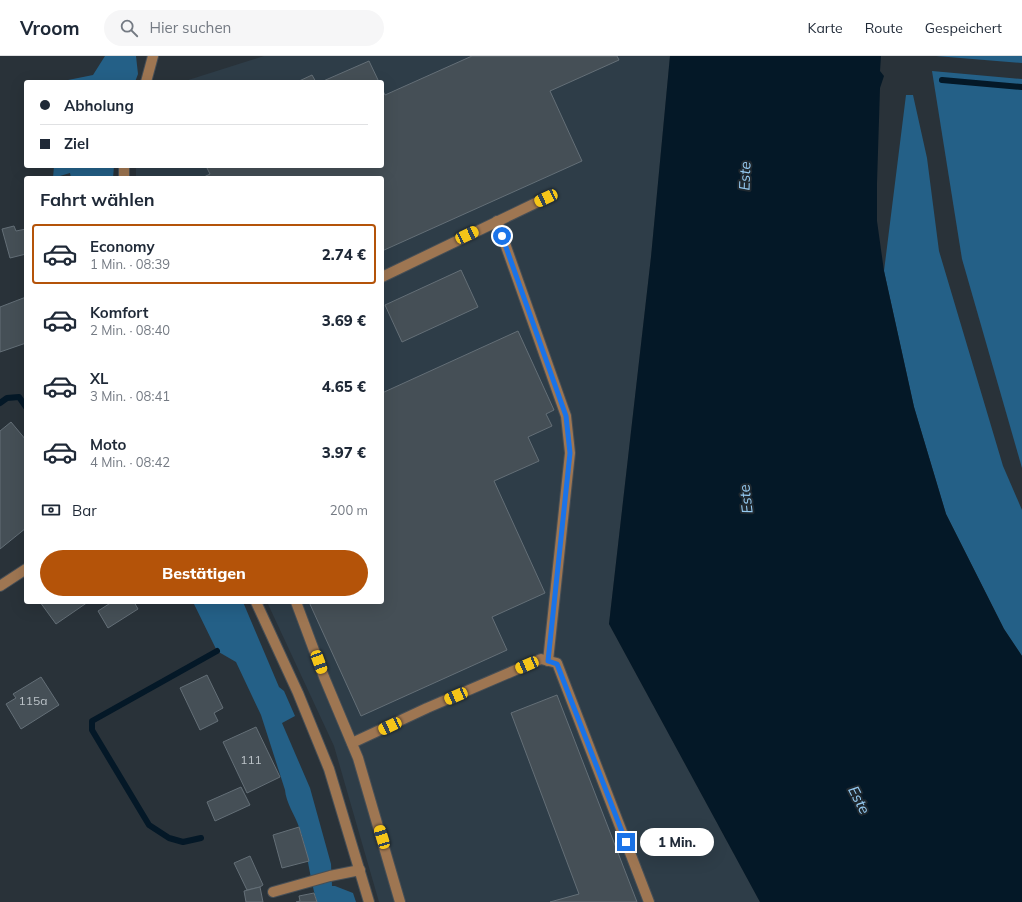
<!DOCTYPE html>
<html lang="de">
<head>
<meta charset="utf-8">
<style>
  body { margin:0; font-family:Mulish,sans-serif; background:#f6f6f7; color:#1f2937; height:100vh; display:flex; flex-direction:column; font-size:15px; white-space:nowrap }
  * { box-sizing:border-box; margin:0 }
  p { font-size:13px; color:#747a83 }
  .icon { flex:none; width:22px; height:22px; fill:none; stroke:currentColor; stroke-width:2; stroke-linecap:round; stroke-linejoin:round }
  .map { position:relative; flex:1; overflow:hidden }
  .drawer { position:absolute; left:24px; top:120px; width:360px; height:428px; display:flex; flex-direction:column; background:#fff; border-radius:4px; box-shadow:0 4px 16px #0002 }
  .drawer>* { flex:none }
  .hud { position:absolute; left:24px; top:24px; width:360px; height:88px; border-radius:4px; box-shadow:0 4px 16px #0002; display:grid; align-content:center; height:88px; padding:0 16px; background:#fff }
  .end { position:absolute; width:18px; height:18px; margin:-9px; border:5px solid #1a73e8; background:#fff; box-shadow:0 0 0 2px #fff }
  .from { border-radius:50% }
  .bubble { position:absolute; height:28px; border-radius:14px; background:#fff; box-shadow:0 4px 16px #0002; font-size:13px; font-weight:800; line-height:28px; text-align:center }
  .car { position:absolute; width:12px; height:24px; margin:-12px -6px; border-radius:5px; box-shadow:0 0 3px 1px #0007; background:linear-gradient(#f5c518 24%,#345 0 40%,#f5c518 0 76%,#345 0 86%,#f5c518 0) }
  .hud b { display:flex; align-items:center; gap:14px; height:38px; font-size:15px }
  .hud b+b { border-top:1px solid #e0e1e3 }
  .hud i { width:10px; height:10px; background:#1f2937 }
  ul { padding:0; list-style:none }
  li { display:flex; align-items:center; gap:12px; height:60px; margin:0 8px 6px; padding:0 8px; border:2px solid transparent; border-radius:4px }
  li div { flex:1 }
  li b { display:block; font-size:15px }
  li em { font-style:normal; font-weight:800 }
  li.current { border-color:#b45309 }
  li>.icon { width:36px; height:36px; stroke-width:1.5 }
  h2 { padding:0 16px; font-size:18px; line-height:48px }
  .pay { display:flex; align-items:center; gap:10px; height:44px; padding:0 16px; font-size:15px }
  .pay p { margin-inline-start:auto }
  .action { display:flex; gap:8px; margin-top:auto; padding:8px 16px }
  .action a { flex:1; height:46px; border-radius:24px; background:#b45309; color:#fff; font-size:16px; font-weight:800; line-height:46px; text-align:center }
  header { display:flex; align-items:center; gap:24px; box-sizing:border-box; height:56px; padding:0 20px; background:#fff; border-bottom:1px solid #e0e1e3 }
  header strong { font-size:19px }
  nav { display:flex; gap:22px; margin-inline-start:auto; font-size:14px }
  .search { width:280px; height:36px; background:#f6f6f7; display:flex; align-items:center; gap:10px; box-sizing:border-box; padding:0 14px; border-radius:22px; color:#747a83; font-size:15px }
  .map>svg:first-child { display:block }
  .built { fill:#2e3d48 }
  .green { fill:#246087 }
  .water { fill:#041827 }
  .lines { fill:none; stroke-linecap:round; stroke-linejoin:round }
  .stream { stroke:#041827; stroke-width:6 }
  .building { fill:#454f56; stroke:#646f77 }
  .minor-casing { stroke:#474f56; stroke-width:12 }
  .minor { stroke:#9e7652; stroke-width:10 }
  .route { stroke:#1a73e8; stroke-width:5 }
  .labels { text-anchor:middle; stroke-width:4; stroke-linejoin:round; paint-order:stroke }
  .number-label { font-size:12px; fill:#bcc3c8 }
  .water-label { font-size:15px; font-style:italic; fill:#95caf1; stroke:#1f282f }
</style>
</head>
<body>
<header>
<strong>Vroom</strong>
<div class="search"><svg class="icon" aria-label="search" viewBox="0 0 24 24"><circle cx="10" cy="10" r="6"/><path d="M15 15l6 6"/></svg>Hier suchen</div>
<nav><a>Karte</a><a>Route</a><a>Gespeichert</a></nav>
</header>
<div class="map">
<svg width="1022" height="846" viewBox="0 0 1022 846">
  <rect width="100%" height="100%" fill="#293239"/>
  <path class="built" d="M264,0h406l-19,201 -42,367 151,278h-381l-45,-156 -67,-144h115v-424h-246v-12h246v-84h-200z"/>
  <g class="green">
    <path d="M105,0h31l2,18 -3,8h-68l1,-2 25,-5z"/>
    <path d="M936,0h86v7z"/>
    <path d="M932,15l90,8v389l-60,-209z"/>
    <path d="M906,39h7l14,63 12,93 64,215 19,44v146l-18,-27 -58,-115 -32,-107 -30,-136z"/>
    <path d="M54,110h60l-1,12h-42l-1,-5 -17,5z"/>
    <path d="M193,546h50l36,85 5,4 11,25 -13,7 28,65 21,76 1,22h3l18,7 3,9h-39c-8,-25 -9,-51 -18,-75 -4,-12 -13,-24 -14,-37l-24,-75 -25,-53 -19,-11z"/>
  </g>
  <path class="water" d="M670,0h211l-1,15 4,5 -4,12 -3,95v38l7,50 30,136 32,107 58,115 18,27v246h-262l-151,-278 42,-367z"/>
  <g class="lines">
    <g class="stream">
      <path d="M942,24l80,7"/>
      <path d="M0,347l7,-5 12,-1 7,10"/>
      <path d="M201,782l-18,4 -14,-4 -20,-13 -57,-95v-9l125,-70"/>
    </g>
  </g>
  <g class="building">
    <path d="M472,0h145l2,4 -69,31 32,70 -200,90v-73h-180l8,-4 -4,-8h176v-77l3,6z"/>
    <path d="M369,5l10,21h-58z"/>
    <path d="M312,19l4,7h-19z"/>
    <path d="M14,170l2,5 10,-2v25l-16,4 -8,-29z"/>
    <path d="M461,214l17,37 -76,35 -17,-37z"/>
    <path d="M26,241v46l-26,9v-45z"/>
    <path d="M518,275l36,79 -8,4 6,12 -24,11 11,24 -45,20 51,112 -53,24 15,33 -146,66 -52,-114h73v-209z"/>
    <path d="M11,366l15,18v88l-26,21v-118z"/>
    <path d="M40,546h48l-32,22z"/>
    <path d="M112,546h22l4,7 -30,19 -10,-17z"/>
    <path d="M207,619l16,33 -9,5 4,8 -18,9 -20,-42z"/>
    <path d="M41,621l18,28 -38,24 -15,-25 10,-6 -3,-4z"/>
    <path d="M557,639l80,207h-87l29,-8 -68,-181z"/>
    <path d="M256,671l24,50 -33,16 -24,-51z"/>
    <path d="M241,731l9,18 -35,16 -8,-19z"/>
    <path d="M299,771l10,34 -27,7 -9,-33z"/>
    <path d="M250,800l13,29 -3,2 -13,3 -13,-27z"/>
    <path d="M260,831l3,15h-17l-2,-11z"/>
    <path d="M314,837l3,9h-21l4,-1 -1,-5z"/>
  </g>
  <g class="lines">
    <g class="minor-casing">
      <g id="minor">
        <path d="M146,26l7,-26"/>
        <path d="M124,122v-12"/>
        <path d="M497,165l69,195 4,37 -22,208"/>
        <path d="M382,221l164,-79"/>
        <path d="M0,530l26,-17"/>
        <path d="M256,546l42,91 31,76 40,133"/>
        <path d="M296,546l28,75 34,81 42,144"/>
        <path d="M352,687l75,-35 114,-49 16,4 92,239"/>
        <path d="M273,836l57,-16 30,-6"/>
      </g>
    </g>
    <use href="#minor" class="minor"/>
  </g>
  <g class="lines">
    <path class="route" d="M502,180l64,180 4,37 -22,208 9,3 69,178"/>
  </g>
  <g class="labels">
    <g class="number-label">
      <text x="33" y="649">115a</text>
      <text x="251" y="708">111</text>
    </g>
    <g class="water-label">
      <text transform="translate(745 120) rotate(-88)" y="5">Este</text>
      <text transform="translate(746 443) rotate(-97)" y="5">Este</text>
      <text transform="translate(859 744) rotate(63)" y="5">Este</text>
    </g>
  </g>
</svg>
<i class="end from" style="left:502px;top:180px"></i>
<i class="end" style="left:626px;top:786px"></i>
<div class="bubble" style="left:640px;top:772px;width:74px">1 Min.</div>
<i class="car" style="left:546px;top:142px;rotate:245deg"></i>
<i class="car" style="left:467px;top:179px;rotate:65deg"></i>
<i class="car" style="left:319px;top:606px;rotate:160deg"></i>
<i class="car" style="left:527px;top:609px;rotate:247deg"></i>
<i class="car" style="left:456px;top:640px;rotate:247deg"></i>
<i class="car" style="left:390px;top:670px;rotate:245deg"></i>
<i class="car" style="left:382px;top:781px;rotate:343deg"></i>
<div class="hud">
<b><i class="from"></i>Abholung</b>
<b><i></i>Ziel</b>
</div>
<section class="drawer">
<h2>Fahrt wählen</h2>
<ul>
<li class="current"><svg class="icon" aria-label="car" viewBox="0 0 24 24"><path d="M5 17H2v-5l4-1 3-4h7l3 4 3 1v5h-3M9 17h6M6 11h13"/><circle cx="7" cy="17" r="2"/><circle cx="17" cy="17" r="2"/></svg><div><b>Economy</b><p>1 Min. · 08:39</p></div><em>2.74 €</em></li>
<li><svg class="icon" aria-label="car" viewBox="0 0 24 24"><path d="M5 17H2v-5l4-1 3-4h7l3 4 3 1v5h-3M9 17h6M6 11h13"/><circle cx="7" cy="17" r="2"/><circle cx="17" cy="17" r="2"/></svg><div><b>Komfort</b><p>2 Min. · 08:40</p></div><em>3.69 €</em></li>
<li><svg class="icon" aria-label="car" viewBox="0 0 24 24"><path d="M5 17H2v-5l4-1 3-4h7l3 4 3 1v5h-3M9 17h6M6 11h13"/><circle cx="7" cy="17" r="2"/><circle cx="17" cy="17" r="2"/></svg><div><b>XL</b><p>3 Min. · 08:41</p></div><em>4.65 €</em></li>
<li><svg class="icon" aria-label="car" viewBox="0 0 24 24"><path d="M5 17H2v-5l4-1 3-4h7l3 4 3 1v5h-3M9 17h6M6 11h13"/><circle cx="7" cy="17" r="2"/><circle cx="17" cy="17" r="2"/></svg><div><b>Moto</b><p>4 Min. · 08:42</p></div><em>3.97 €</em></li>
</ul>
<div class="pay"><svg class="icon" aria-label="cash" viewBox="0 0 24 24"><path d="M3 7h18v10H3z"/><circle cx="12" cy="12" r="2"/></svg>Bar<p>200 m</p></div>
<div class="action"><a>Bestätigen</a></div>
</section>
</div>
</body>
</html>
